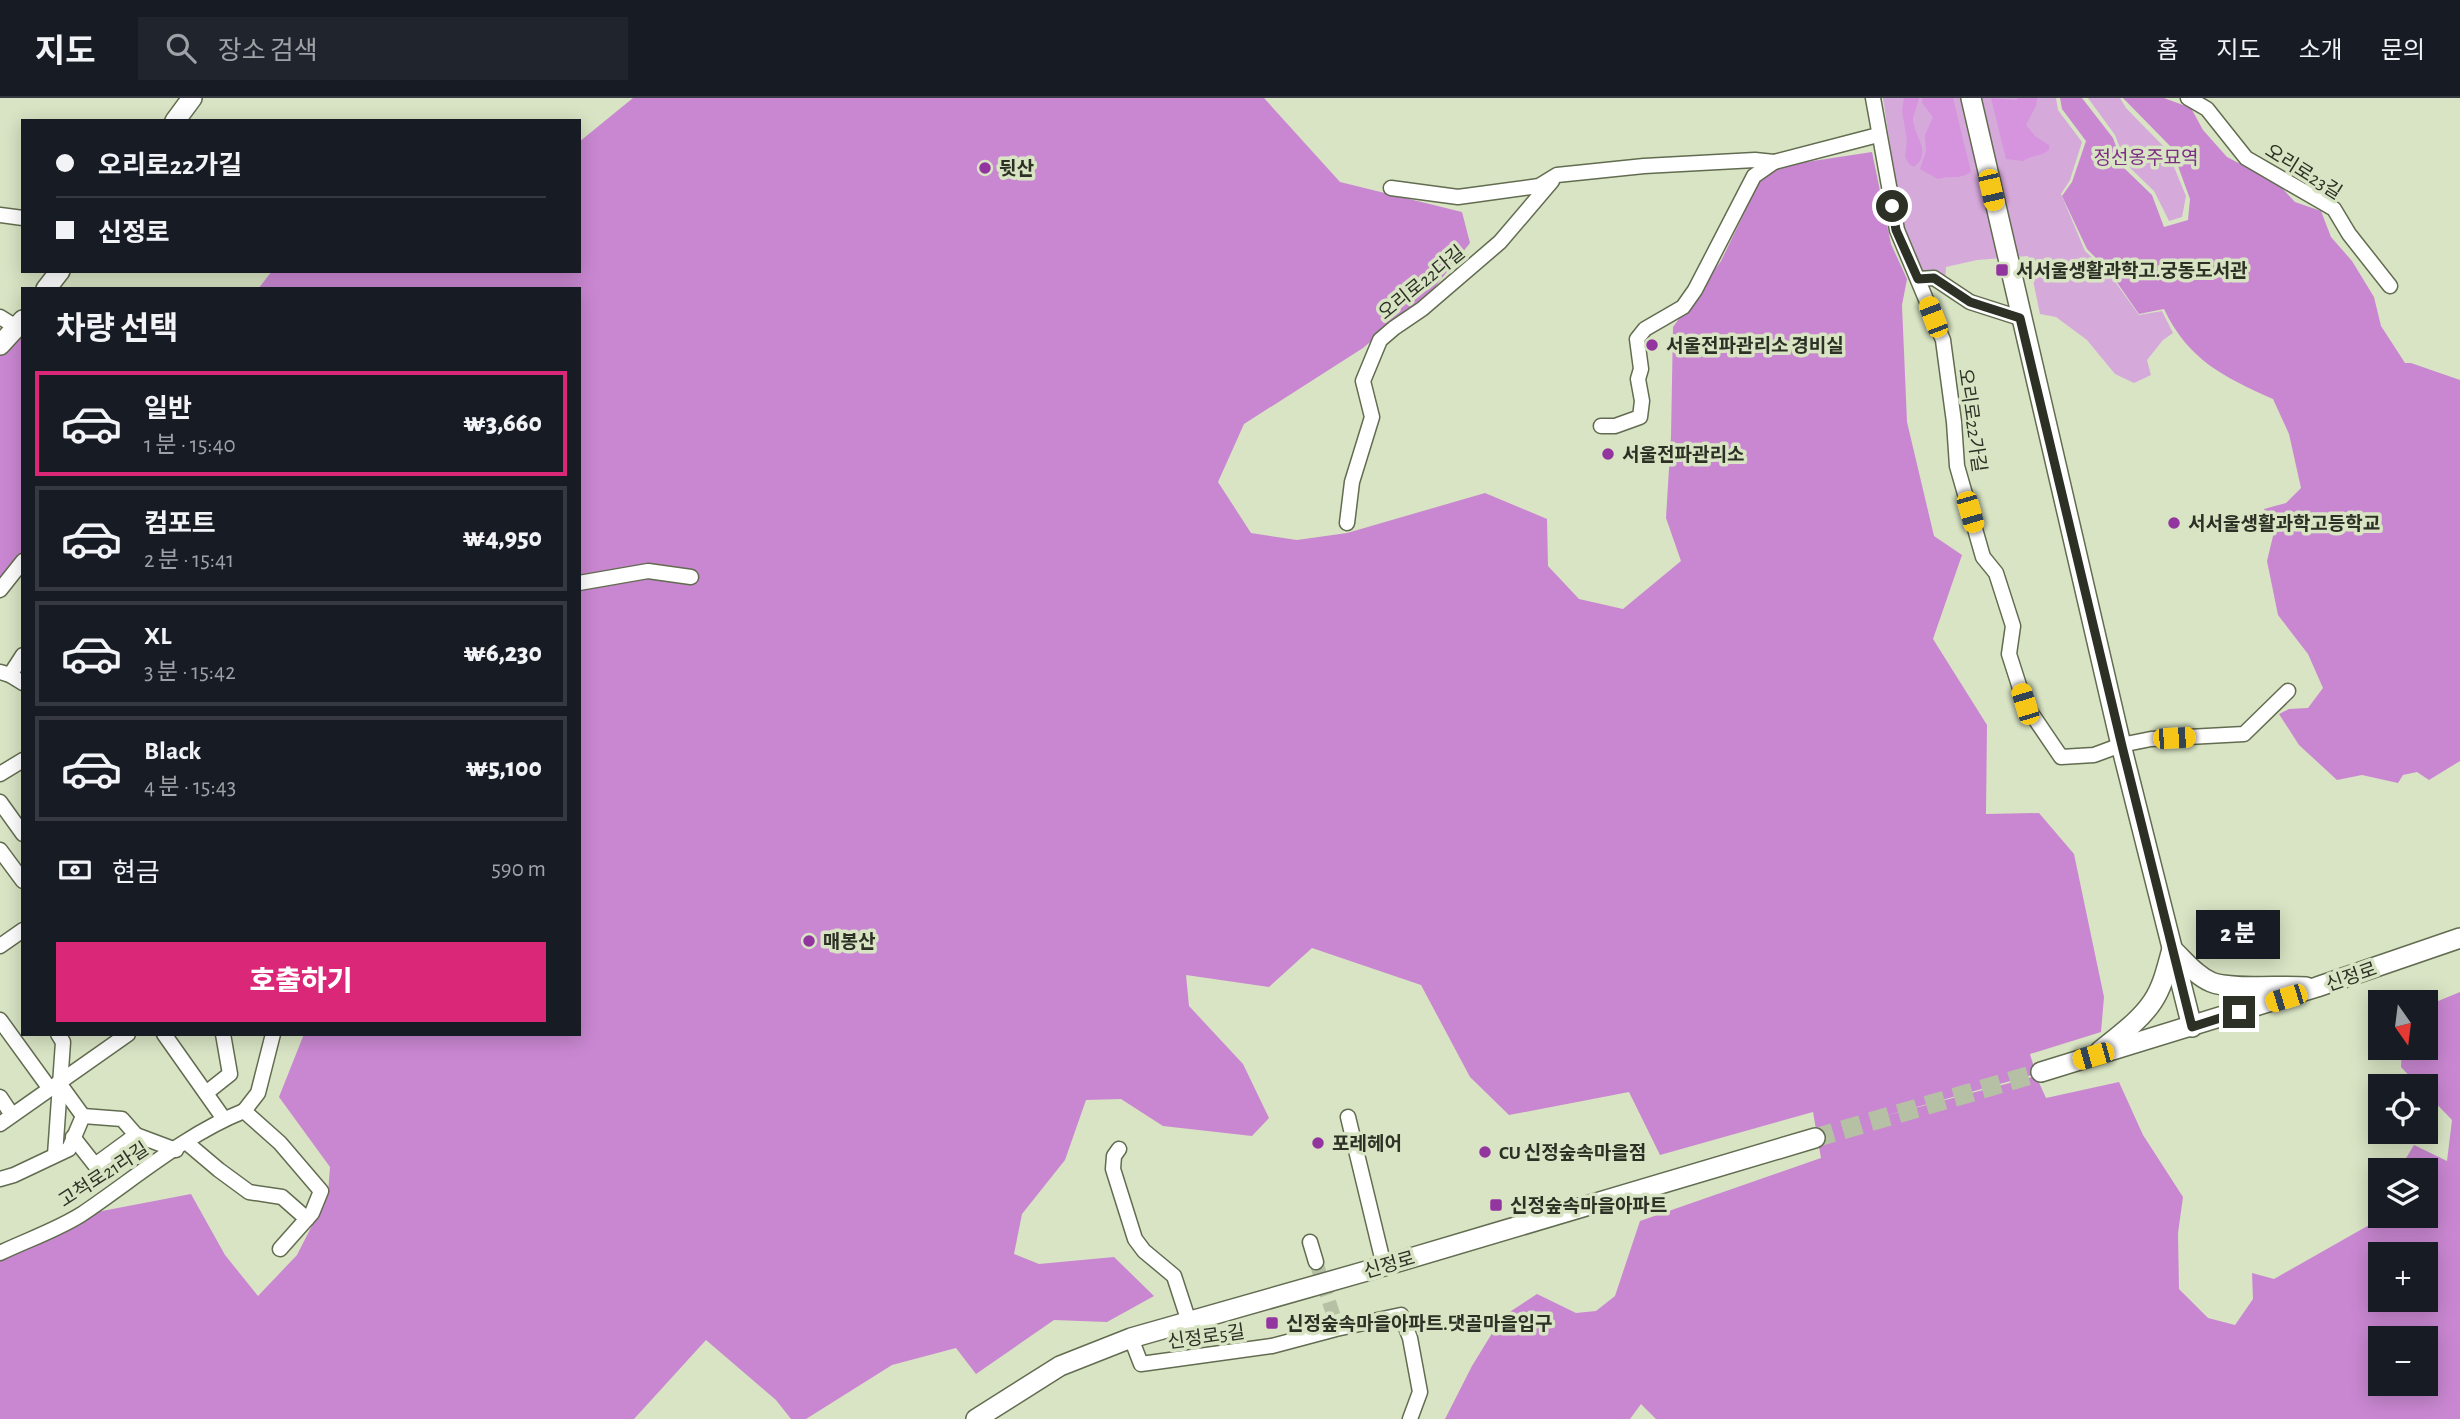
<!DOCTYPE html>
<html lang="ko">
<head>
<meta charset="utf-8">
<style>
  body { margin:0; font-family:"Alegreya Sans","Noto Sans KR",sans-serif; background:#20242c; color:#f1f3f6; height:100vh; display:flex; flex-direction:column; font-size:26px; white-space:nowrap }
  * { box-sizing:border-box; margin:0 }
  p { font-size:23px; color:#9ea1a6 }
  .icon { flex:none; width:38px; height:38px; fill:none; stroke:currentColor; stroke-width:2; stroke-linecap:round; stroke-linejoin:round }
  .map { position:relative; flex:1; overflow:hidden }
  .details { position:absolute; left:21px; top:189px; width:560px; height:749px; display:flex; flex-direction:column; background:#171b24; border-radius:0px; box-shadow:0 4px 18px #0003 }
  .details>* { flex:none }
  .top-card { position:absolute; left:21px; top:21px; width:560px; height:154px; border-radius:0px; box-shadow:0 4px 18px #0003; display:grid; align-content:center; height:154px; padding:0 35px; background:#171b24 }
  .needle { width:46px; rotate:166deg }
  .tools { position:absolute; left:2368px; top:892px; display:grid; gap:14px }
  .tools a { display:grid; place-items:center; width:70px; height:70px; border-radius:0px; background:#171b24; box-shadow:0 4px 18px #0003; font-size:35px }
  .end { position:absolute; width:32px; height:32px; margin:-16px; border:9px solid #2d3125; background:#fff; box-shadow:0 0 0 4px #fff }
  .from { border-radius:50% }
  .bubble { position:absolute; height:49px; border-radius:0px; background:#171b24; box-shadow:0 4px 18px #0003; font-size:23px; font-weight:800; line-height:49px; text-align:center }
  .car { position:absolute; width:21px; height:42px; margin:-21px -10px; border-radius:9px; box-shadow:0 0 5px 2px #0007; background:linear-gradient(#f5c518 24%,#345 0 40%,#f5c518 0 76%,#345 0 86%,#f5c518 0) }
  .top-card b { display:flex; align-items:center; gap:24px; height:66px; font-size:26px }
  .top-card b+b { border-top:2px solid #363941 }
  .top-card i { width:18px; height:18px; background:#f1f3f6 }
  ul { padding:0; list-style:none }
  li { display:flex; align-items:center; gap:21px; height:105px; margin:0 14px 10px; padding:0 21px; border:4px solid #363941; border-radius:0px }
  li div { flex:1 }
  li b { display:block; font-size:26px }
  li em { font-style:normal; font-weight:800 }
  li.on { border-color:#db2777 }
  li>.icon { width:63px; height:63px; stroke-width:1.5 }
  h2 { padding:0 35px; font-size:32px; line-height:84px }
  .pay { display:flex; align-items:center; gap:18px; height:77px; padding:0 35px; font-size:26px }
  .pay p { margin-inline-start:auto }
  .primary-button { display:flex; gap:14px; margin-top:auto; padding:14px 35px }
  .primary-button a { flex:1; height:80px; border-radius:0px; background:#db2777; color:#fff; font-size:28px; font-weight:800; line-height:80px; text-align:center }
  header { display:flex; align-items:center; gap:42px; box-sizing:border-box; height:98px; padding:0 35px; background:#171b24; border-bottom:2px solid #363941 }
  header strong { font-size:33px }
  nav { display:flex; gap:38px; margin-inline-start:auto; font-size:24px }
  .search { width:490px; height:63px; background:#20242c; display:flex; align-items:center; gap:18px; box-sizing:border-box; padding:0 24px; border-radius:0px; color:#9ea1a6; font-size:26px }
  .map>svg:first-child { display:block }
  .green { fill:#d6a9db }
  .forest { fill:#c987d1; fill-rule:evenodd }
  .water { fill:#d693de }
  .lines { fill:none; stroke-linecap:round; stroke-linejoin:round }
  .street-tunnel { stroke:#b6c0a4; stroke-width:14; stroke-dasharray:14 7; stroke-linecap:butt }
  .secondary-tunnel { stroke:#b6c0a4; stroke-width:19; stroke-dasharray:19 10; stroke-linecap:butt }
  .street-casing { stroke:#626c50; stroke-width:17 }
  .secondary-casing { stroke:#626c50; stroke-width:22 }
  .street { stroke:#fff; stroke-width:14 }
  .secondary { stroke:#fff; stroke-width:19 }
  .route { stroke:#2d3125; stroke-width:9 }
  .poi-dot { fill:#93359f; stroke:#d8e4c4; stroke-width:2.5 }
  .labels { text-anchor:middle; stroke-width:7; stroke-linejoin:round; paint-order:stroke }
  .park-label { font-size:19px; fill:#7c2d86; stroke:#d8e4c4 }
  .poi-label { font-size:19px; font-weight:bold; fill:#2d3125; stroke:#d8e4c4; text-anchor:start }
  .street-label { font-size:19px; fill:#2d3125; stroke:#d8e4c4 }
</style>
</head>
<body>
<header>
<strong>지도</strong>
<div class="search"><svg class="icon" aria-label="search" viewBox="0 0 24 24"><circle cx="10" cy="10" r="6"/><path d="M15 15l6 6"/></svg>장소 검색</div>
<nav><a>홈</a><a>지도</a><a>소개</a><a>문의</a></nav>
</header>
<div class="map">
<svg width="2460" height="1321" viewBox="0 0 2460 1321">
  <rect width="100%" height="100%" fill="#d8e4c4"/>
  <g class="green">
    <path d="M1883,0h173l2,12 24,32 -12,38 -9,14 24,57 23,21 31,43 23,-4 11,22 -10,7 -16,20 4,15 -17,8 -19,-9 -28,-34 -31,-23 -16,-3 -12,-58 -51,4 -31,7 -1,14 -26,-6 -16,-40z"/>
    <path d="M2088,0h32l6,10 41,42 19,46 -4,21 -13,4 -15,-30 -28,-27 -11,-29z"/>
  </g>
  <g class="forest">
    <path d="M633,0h631l76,84 122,30 8,31 -36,45 -71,60 -119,76 -26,58 33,51 46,7 50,-7 138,-40 62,26 1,47 31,33 44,10 58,-48 -15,-43 5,-82 2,-109 48,-66 45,-93 106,-16 19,92 16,35 -5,26 5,117 27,114 28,19 -29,84 54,86 -1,89 53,-1 35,41 30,143 -3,35 -71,22 6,20 -159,44 159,-42 10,22 73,-16 24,53 40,62 -5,36 1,56 29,29 27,7 18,-26 -1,-26 22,6 111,-63h41v-45h-23l-1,-6 12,-20 33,16 5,-41 -26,-27v-6h-6l-19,-20 1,-19h24v-42l34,-14v427h-804l-15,-15 -11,15h-185l27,-53 30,-49 35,-23 39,19 20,-2 19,-15 25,-75 181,-63 -8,-46 -153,43 -31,-63 -120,23 -39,-38 -49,-92 -109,-37 -43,39 -83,-12 3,31 54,58 26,54 -17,18 -89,-10 -42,-27 -35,1 -21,60 -43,54 -8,40 25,10 75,-7 40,39 -47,26 -53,-2 -78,54 -20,-26 -64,17 -86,54h-15l-15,-19 -70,-60 -72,79h-634v-166l81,-38 110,-21 34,61 33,41 39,-41 31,-61 2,-27 -51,-70 25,-63h275v-745h-321l14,-18h307v-129zM2380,1157h46v45h-46zM2380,1241h46v45h-46z"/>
    <path d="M2060,0h22l31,40 11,30 28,27 12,32 24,-7 2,-21 -19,-52 -48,-49h41l27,10 12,22 24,27 50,26 18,19 26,9 10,26 21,24 22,36 7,29 24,37h6l49,17v381l-31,19 -12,-8 -14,3 -5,8 -36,-8 -25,5 -38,-35 -20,-31 10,-5 19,-1 15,-20 -15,-34 -30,-39 -11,-54 7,-29 -10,-23 22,-6 15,-15 -12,-54 -16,-35c-49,-22 -85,-39 -109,-90l-25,5 -30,-43 -22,-22 -25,-53 10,-14 14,-41 -24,-32z"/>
    <path d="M23,222v234l-23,35v-244z"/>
  </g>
  <g class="water">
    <path d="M1904,0h15c-1,7 -6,16 -6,22 1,16 20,33 1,47l-5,-3 -4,-7 2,-17 -5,-29z"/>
    <path d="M1922,0h31l18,74c-12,8 -20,3 -33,7l-18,-10 6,-18 -1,-16 8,-18 -11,-14z"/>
    <path d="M1991,0l25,2 2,-2h19l-1,8 -10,19 9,11 14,9v5c-7,6 -17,5 -26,11l-17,-2z"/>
  </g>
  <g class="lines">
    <path class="street-tunnel" d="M1316,1164l18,55"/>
    <path class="secondary-tunnel" d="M1815,1040l226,-66"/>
    <g class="street-casing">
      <g id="street">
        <path d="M1873,0l24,132 46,110 11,82 3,44 26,91 13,16 17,53 -4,28 16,50 36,53 33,-2 27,-10 30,-6 93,-5 44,-43"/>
        <path d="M2188,0l19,11 39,49 88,51 15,25 41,52"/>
        <path d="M1391,90l67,9 81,-11 18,-11 87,-9 111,-6 19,2 104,-27"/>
        <path d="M0,117l23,3"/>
        <path d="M1918,181l16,-1 36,24 50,16"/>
        <path d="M0,219l16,10"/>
        <path d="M1601,328h14l25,-9 2,-16 -4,-22 3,-10 -4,-30 8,-10 38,-22 12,-17 59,-114 20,-14"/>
        <path d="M1347,425l5,-41 20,-65 -9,-36 17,-41 14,-12 28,-19 78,-67 52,-61"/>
        <path d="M579,485l69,-12 43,6"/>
        <path d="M0,492l23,-29"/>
        <path d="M0,574l10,3 13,8"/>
        <path d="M10,577l13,-20"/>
        <path d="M0,676l23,-14"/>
        <path d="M0,704l23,32"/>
        <path d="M0,752l23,31"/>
        <path d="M0,848l23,-16"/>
        <path d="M0,922l50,69"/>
        <path d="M164,936l60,85"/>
        <path d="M59,985l24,33"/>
        <path d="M206,995l24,-19 -7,-40"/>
        <path d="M0,999l12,18"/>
        <path d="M244,1013l14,-18 15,-59"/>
        <path d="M1348,1019l36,149"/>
        <path d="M0,1026l128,-90"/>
        <path d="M73,1039l22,28 41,-30"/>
        <path d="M187,1045l32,27 30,22 33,5 25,22"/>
        <path d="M1119,1051l-5,7 -1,13 22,70 9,12 30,25 15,46"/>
        <path d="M55,1057l8,-113 -5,-8"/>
        <path d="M0,1081l14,-4 55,-26 14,-33 39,3 14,16 40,15"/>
        <path d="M1310,1144l6,20"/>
        <path d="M0,1155c27,-13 57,-23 82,-39 52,-35 104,-80 162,-103l36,32 41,48 -9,22 -32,36"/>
        <path d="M1131,1240l10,26 131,-18 64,-17 65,-14 9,23 10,54 -10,27"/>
      </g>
    </g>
    <g class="secondary-casing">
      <g id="secondary">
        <path d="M1971,0l150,647 71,282"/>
        <path d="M175,23l17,-23"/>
        <path d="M46,191l14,-18"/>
        <path d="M0,247l23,-25"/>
        <path d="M2100,953c18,-15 40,-30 53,-50 10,-15 14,-34 19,-52 12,11 23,26 39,33 19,8 71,3 95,5"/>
        <path d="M2041,974l276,-85 143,-49"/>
        <path d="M976,1321l84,-53 71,-28 253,-72 431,-128"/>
      </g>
    </g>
    <use href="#street" class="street"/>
    <use href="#secondary" class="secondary"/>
  </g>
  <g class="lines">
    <path class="route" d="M1892,108l4,24 22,49 16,-1 36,24 50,16 102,428 70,281 47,-15"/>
  </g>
  <g class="poi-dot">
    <circle cx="985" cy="70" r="7"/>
    <rect x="1995" y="165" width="14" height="14" rx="3.5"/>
    <circle cx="1652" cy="247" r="7"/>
    <circle cx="1608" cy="356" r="7"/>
    <circle cx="2174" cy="425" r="7"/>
    <circle cx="809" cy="843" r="7"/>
    <circle cx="1318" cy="1045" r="7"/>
    <circle cx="1485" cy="1054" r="7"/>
    <rect x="1489" y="1100" width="14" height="14" rx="3.5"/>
    <rect x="1265" y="1218" width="14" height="14" rx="3.5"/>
  </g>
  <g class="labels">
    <g class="park-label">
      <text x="2146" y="66">정선옹주묘역</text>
    </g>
    <g class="poi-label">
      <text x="999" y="77">뒷산</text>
      <text x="2016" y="179">서서울생활과학고.궁동도서관</text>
      <text x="1666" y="254">서울전파관리소 경비실</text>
      <text x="1622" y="363">서울전파관리소</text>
      <text x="2188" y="432">서서울생활과학고등학교</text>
      <text x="823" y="850">매봉산</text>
      <text x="1332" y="1052">포레헤어</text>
      <text x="1499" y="1061">CU 신정숲속마을점</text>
      <text x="1510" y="1114">신정숲속마을아파트</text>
      <text x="1286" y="1232">신정숲속마을아파트.댓골마을입구</text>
    </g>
    <g class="street-label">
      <text transform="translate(2304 73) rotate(32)" y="7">오리로23길</text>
      <text transform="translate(1421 184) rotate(-39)" y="7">오리로22다길</text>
      <text transform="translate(1973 322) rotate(82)" y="7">오리로22가길</text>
      <text transform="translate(2351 878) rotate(-19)" y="7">신정로</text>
      <text transform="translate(103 1076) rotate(-33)" y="7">고척로21라길</text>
      <text transform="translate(1389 1166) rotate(-16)" y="7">신정로</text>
      <text transform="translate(1206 1238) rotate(-8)" y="7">신정로5길</text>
    </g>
  </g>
</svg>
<div class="tools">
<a><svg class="needle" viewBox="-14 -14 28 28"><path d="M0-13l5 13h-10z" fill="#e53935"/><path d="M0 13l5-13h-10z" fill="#9ea1a6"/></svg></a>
<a><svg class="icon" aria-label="locate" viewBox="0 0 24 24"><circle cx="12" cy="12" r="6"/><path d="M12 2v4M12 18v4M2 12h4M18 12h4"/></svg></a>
<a><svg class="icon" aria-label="layers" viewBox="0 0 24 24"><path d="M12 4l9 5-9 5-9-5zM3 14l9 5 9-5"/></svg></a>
<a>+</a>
<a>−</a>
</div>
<i class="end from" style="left:1892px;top:108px"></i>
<i class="end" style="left:2239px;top:914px"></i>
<div class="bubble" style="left:2196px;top:812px;width:84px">2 분</div>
<i class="car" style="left:1991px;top:92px;rotate:167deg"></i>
<i class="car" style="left:1933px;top:219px;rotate:339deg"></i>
<i class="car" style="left:1970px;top:414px;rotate:164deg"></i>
<i class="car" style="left:2025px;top:606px;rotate:343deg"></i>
<i class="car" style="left:2174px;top:640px;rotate:87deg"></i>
<i class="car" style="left:2286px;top:900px;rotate:253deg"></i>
<i class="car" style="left:2093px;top:958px;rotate:254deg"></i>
<div class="top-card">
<b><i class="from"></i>오리로22가길</b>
<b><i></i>신정로</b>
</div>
<section class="details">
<h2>차량 선택</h2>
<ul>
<li class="on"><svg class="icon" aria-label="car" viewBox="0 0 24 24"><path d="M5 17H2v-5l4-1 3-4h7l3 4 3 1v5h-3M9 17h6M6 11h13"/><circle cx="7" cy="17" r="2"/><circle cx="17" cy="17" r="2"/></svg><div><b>일반</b><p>1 분 · 15:40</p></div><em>₩3,660</em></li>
<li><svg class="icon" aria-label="car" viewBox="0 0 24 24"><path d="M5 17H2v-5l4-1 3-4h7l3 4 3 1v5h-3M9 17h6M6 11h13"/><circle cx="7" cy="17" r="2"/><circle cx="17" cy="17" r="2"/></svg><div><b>컴포트</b><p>2 분 · 15:41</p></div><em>₩4,950</em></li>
<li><svg class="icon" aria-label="car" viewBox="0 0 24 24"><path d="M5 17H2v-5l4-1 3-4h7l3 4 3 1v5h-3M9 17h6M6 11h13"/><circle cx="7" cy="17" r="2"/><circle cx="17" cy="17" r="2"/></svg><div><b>XL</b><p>3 분 · 15:42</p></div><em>₩6,230</em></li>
<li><svg class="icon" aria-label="car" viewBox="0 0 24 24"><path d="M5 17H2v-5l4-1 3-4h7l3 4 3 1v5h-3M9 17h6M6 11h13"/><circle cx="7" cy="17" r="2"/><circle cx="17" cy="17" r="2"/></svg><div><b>Black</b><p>4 분 · 15:43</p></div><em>₩5,100</em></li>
</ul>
<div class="pay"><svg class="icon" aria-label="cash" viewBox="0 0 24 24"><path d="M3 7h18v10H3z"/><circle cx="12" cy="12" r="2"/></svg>현금<p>590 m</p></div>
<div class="primary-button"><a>호출하기</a></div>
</section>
</div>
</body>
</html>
